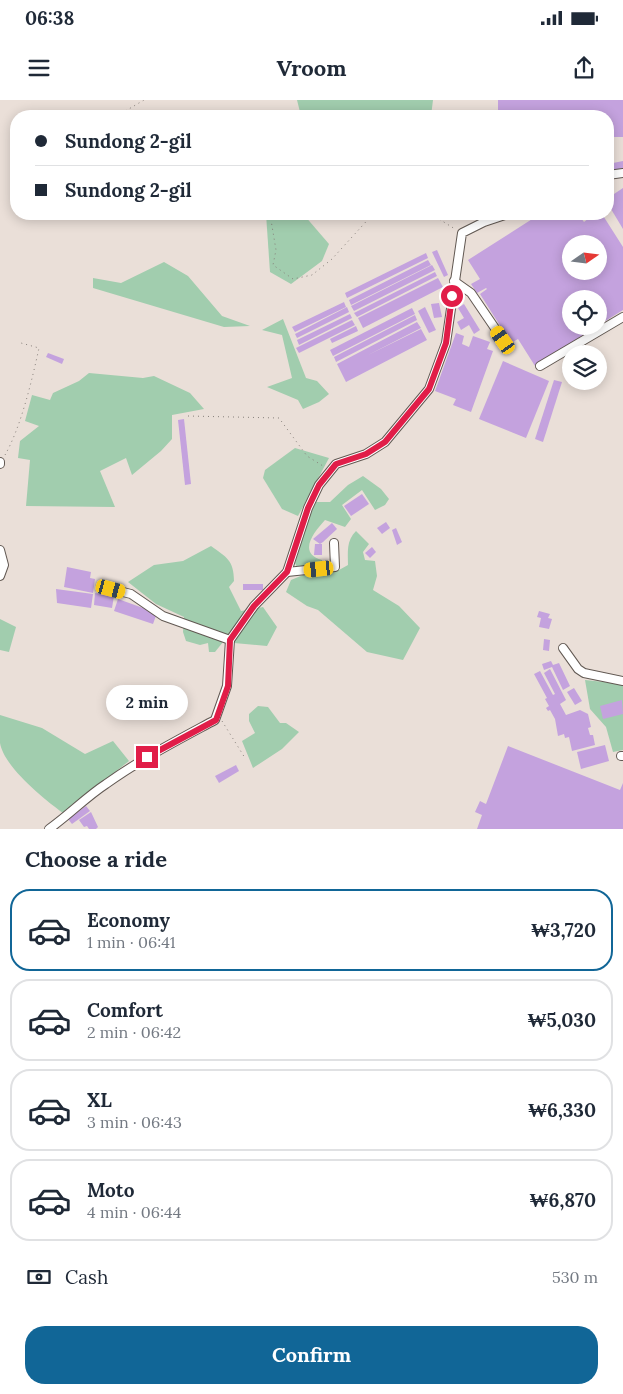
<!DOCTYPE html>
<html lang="en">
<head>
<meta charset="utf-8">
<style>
  body { margin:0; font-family:Lora,serif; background:#f2f2f3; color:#1f2937; height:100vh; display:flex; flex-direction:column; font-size:19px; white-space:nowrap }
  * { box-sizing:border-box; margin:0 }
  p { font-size:16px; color:#747a83 }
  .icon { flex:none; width:28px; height:28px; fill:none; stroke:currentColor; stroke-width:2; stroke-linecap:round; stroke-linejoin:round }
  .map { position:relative; height:729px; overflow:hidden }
  .side { display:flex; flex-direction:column; background:#fff; flex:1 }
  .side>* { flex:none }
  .top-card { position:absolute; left:10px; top:10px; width:604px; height:110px; border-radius:20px; box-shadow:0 2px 12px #0003; display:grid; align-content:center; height:110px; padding:0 25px; background:#fff }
  .needle { width:32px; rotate:76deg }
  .buttons { position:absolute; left:562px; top:135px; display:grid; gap:10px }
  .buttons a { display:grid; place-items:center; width:45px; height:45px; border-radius:50%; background:#fff; box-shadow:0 2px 12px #0003; font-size:25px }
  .end { position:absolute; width:22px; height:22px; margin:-11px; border:6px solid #e11d48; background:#fff; box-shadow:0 0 0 2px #fff }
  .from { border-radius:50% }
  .bubble { position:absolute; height:35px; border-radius:18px; background:#fff; box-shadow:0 2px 12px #0003; font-size:16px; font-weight:800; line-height:35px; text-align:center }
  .car { position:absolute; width:15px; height:30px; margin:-15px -8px; border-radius:6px; box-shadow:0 0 4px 1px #0007; background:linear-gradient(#f5c518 24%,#345 0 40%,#f5c518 0 76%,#345 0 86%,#f5c518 0) }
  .top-card b { display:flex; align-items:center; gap:18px; height:48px; font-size:19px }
  .top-card b+b { border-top:1px solid #e0e1e3 }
  .top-card i { width:12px; height:12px; background:#1f2937 }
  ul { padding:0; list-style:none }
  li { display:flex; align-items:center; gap:15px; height:82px; margin:0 10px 8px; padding:0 15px; border:2px solid #e0e1e3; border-radius:20px }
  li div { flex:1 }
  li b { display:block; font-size:19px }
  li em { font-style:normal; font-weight:800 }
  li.on { border-color:#116697 }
  li>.icon { width:45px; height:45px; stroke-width:1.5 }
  h2 { padding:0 25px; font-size:22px; line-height:60px }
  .pay { display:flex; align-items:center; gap:12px; height:55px; padding:0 25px; font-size:19px }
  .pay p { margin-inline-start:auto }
  .button { display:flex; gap:10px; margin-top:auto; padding:10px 25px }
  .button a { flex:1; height:58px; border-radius:20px; background:#116697; color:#fff; font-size:20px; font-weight:800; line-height:58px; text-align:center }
  .status { display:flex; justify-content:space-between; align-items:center; height:35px; padding:0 25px; background:#fff; direction:ltr }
  .status svg { height:14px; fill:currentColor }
  header { display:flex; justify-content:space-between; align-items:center; height:65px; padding:0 25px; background:#fff; font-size:22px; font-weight:800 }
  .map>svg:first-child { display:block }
  .green { fill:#a1cdae }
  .building { fill:#c4a2de; fill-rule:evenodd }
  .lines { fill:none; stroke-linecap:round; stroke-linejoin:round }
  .minor-casing { stroke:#615852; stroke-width:10 }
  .path { stroke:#867f7a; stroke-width:1; stroke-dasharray:1 4; stroke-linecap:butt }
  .minor { stroke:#fff; stroke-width:8 }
  .route { stroke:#e11d48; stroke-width:6 }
</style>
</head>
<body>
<div class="status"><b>06:38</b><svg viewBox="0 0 49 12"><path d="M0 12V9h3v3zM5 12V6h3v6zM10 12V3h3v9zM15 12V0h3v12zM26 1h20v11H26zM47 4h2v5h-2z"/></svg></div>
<header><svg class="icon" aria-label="menu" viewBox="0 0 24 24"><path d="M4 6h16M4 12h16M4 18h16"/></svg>Vroom<svg class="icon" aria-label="share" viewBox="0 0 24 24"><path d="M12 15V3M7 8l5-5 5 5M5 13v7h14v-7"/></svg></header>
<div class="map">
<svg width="623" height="729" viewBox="0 0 623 729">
  <rect width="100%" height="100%" fill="#eadfd8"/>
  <g class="green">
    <path d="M297,0h136l-2,16h-130z"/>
    <path d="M266,114h34l4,1 25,29 -7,17 -31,23 -21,-12z"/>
    <path d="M164,162l24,14 34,40 28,10 -26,1 -131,-39v-10l28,5z"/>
    <path d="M283,219l23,59 11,3 12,13 -10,8 -16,7 -5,-9 -31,-13 25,-9 -10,-43 -20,-5z"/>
    <path d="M89,273l54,5 11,-2 36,17 14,16 -32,6v24l-11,12 -29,24 -6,-17 -26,13 15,36 -89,-1 4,-46 -12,-2 2,-17 19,-15 -14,-5 7,-26 18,5 3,-7 26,-12z"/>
    <path d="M295,348l34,10 -31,58 -16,-7 -19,-31 2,-8z"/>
    <path d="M363,376l18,13 8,10 -4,6 -10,5 -13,-20 -20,15 9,14 -6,8 -20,-7c-11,12 -28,33 -3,40v5l-25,2 -2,-4 14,-46 7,-15h14l18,-17z"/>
    <path d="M356,431l13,13 -6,8 2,8 10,1 2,15 -4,14 26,16 21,22 -17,32 -36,-8 -49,-42 -11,-4 -21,-14 5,-12 17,-7 31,-3 9,-5c0,-13 -2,-24 8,-34z"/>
    <path d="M211,446c15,11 23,14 23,35l-5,6 12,24 22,-4 14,20 -10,19 -44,-4 -8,10h-6l-1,-9 -8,2 -14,-4 -3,-9 1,-15 -28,-13 -28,-22 26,-17 29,-4z"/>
    <path d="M0,519l16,8 -7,25 -9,-2z"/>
    <path d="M585,580l38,4v66l-10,2 -7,-25 -16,-18z"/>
    <path d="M258,606l10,1 12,16h6l13,9 -17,17 -29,19 -11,-27 13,-8 -6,-12v-7z"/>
    <path d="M0,615l42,13 43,26 28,-13 16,20 -66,52c-19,-14 -59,-46 -63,-70 0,-9 0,-19 0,-28z"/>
  </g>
  <g class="building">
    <path d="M498,0h125v37h-15v-21h-110z"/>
    <path d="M623,61v7l-15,3v-7z"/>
    <path d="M623,88v41l-15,-25v-6z"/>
    <path d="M540,114h38l6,8 5,-4 -3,-4h16l21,33v63l-24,15v-26h-28v27h26l-62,40 -17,-27 -7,4 -31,-49 7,-5 -1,-1 -9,5 -6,-9 9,-5 -12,-19zM571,144h28v27h-28z"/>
    <path d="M437,150l11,25 -4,2 -12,-25z"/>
    <path d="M426,153l2,5 -81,40 -2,-5z"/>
    <path d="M428,160l3,5 -80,40 -2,-5z"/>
    <path d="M432,165l3,5 -81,41 -3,-5z"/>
    <path d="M435,172l2,4 -80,41 -3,-4z"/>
    <path d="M438,178l5,9 -80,41 -5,-10z"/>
    <path d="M344,202l2,5 -51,25 -3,-5z"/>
    <path d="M439,203l3,14 -8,1 -3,-14z"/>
    <path d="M464,204l16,26 -6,4 -5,-9 -8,5 -4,-8 7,-4 -6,-10z"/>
    <path d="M347,207l2,5 -52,26 -2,-4z"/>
    <path d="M425,207l11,23 -7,3 -11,-22z"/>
    <path d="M412,208l3,6 -82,42 -3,-6z"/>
    <path d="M350,214l2,4 -53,27 -2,-5z"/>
    <path d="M415,215l2,5 -81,42 -2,-5z"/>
    <path d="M352,220l3,5 -56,28 -3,-5z"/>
    <path d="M417,222l4,6 -53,27 53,-26 6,11 -81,42 -9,-18z"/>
    <path d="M356,226l2,5 -26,12 -2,-4z"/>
    <path d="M456,233l8,3 -2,8 7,3 4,-11 17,6 -3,7 6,2 -22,61 -18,-7 3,-6 -21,-8z"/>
    <path d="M48,253l16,6 -2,5 -16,-7z"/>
    <path d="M503,261l46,20 -23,57 -47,-19z"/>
    <path d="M554,280l8,2 -19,60 -8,-3z"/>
    <path d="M184,319l7,65 -6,1 -7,-65z"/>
    <path d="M362,394l7,10 -18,12 -7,-10z"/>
    <path d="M386,422l4,6 -8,6 -5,-6z"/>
    <path d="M332,423l5,6 -14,13 -3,2 -7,-5z"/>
    <path d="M396,428l6,14 -5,3 -5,-15z"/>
    <path d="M315,444h7v11h-8z"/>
    <path d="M372,447l4,5 -6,6 -5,-5z"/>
    <path d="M67,467l24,5 -1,6 5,1 -2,14 -29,-6z"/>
    <rect x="243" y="484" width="20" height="6"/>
    <path d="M56,489l37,5 -2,14 -34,-5z"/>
    <path d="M95,493l19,3 -2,12 -18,-3z"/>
    <path d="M118,499l39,14 -4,11 -39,-13z"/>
    <path d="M539,511l11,3 -2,4 4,1 -3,10 -10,-2 2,-9 -4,-1z"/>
    <path d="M544,539l6,1 -1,11 -6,-1z"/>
    <path d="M551,561l2,4 6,-2 11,23 -7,4 -11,-23 -8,3 -2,-6z"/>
    <path d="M550,569l16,31 -6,4 6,11 14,-5 8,4 3,13 -3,1 2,7h3l2,10 -23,6 -3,-14 -4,1 -1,-4 -6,2 -3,-17 -5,-9 -2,1 -2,-3 3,-2 -4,-7 2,-1 -13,-24 6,-3 13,24 2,-1 -11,-21z"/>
    <path d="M574,588l8,13 -7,4 -8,-13z"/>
    <path d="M622,600l1,14 -20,5 -3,-13z"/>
    <path d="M605,645l4,16 -28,8 -4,-17z"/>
    <path d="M508,646l112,44 3,-7v46h-146l5,-14 -7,-3 5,-11 6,3z"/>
    <path d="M236,665l3,6 -20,12 -4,-7z"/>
    <path d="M86,706l4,5 -18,13 -4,-5z"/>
    <path d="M91,712l7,15 -2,2h-7l-2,-3 -3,1 -5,-7z"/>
  </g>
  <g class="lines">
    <g class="minor-casing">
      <g id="minor">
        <path d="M608,75l15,-2"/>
        <path d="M454,181l17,12 32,47"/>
        <path d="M540,266l83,-49"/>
        <path d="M0,364v-2"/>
        <path d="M0,450l4,15 -4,11"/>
        <path d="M287,472l48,-5 -1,-24"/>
        <path d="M111,489l20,5 32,22 67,24"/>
        <path d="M563,548l15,21 6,4 39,8"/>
        <path d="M621,656h2"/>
        <path d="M49,729c20,-14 37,-32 57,-45 35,-25 72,-44 109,-64l12,-34 3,-46 24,-34 33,-34 21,-64 11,-23 17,-21 30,-10 19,-12 44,-53 17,-46 16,-110 22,-11 24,-8"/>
      </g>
    </g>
    <g class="path">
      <path d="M117,16l27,-16"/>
      <path d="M270,114l6,36 -3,15 20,14 19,-4 20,-16 41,-45"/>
      <path d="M431,114l24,15"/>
      <path d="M188,316l91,2 28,38 16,10"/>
      <path d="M5,355c16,-28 27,-75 34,-107l-18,-5"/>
      <path d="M222,621l23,37"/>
    </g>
    <use href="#minor" class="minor"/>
  </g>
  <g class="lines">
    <path class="route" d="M147,657l69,-37 12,-34 2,-46 24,-34 33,-34 21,-64 11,-23 17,-21 30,-10 19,-12 44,-53 17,-46 6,-47"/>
  </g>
</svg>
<div class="buttons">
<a><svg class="needle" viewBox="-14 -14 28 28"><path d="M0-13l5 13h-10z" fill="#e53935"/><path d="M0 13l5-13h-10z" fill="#747a83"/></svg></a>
<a><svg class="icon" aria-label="locate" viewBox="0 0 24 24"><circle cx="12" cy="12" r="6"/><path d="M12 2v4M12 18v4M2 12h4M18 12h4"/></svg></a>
<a><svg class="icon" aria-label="layers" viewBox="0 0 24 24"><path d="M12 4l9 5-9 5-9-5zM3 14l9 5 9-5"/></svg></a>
</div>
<i class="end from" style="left:452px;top:196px"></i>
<i class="end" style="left:147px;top:657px"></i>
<div class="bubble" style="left:106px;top:585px;width:82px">2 min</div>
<i class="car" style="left:503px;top:240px;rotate:325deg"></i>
<i class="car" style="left:319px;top:469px;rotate:264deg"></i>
<i class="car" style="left:111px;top:489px;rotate:105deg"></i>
<div class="top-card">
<b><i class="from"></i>Sundong 2-gil</b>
<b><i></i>Sundong 2-gil</b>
</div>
</div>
<section class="side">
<h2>Choose a ride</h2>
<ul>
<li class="on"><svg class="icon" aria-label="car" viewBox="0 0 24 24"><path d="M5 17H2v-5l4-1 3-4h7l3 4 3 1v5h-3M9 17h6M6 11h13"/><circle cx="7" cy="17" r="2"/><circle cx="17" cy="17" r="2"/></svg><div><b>Economy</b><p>1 min · 06:41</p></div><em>₩3,720</em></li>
<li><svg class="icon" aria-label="car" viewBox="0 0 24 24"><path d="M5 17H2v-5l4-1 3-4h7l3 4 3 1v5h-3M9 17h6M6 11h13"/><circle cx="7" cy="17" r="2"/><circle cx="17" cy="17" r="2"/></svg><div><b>Comfort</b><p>2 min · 06:42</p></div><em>₩5,030</em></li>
<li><svg class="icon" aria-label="car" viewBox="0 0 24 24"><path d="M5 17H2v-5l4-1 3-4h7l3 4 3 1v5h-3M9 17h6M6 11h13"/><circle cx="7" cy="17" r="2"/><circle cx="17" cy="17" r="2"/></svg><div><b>XL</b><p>3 min · 06:43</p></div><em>₩6,330</em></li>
<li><svg class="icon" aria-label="car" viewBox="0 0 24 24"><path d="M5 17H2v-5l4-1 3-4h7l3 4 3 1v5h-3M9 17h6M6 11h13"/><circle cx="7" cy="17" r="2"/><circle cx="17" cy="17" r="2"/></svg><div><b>Moto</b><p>4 min · 06:44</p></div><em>₩6,870</em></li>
</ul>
<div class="pay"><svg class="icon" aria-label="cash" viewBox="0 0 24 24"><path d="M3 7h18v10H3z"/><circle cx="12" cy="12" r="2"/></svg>Cash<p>530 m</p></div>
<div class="button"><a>Confirm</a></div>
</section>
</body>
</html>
